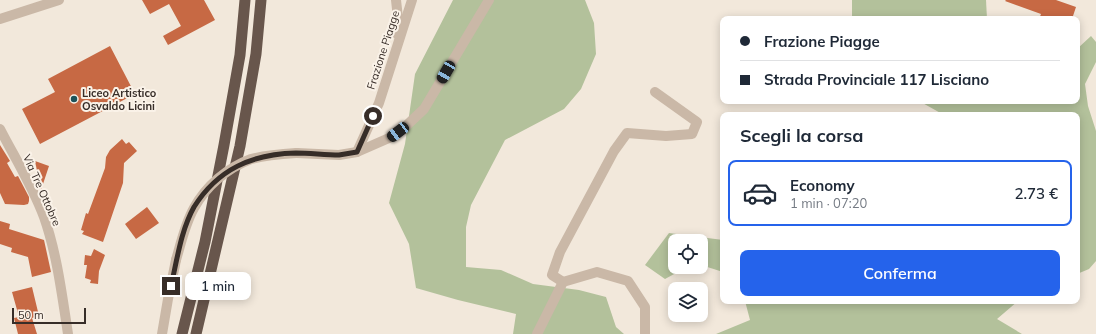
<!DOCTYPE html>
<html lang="it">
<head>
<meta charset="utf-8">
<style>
  body { margin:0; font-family:Mulish,sans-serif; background:#f6f6f7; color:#1f2937; height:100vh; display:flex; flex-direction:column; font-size:15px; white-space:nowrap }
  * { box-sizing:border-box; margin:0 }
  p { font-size:13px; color:#747a83 }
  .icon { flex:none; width:22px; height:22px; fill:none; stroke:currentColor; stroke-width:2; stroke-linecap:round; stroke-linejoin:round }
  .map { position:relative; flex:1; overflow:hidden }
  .side { position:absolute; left:720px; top:112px; width:360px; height:192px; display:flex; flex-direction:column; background:#fff; border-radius:8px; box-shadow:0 2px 10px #0003 }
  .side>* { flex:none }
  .banner { position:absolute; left:720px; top:16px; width:360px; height:88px; border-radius:8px; box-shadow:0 2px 10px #0003; display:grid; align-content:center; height:88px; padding:0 20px; background:#fff }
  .fabs { position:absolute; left:668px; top:234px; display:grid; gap:8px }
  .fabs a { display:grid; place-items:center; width:40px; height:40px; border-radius:8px; background:#fff; box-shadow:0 2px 10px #0003; font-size:20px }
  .scale { position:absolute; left:12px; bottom:10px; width:74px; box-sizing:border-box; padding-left:4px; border:2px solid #372d28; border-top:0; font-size:11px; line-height:14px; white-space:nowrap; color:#372d28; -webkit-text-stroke:3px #faf2e8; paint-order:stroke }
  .end { position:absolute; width:18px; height:18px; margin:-9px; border:5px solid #372d28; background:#fff; box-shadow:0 0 0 2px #fff }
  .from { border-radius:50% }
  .bubble { position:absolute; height:28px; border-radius:8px; background:#fff; box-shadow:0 2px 10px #0003; font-size:13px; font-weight:600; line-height:28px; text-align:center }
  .car { position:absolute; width:12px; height:24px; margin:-12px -6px; border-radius:5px; box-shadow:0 0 3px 1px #0007; background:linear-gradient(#222 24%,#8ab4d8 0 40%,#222 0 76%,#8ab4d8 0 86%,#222 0) }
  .banner b { display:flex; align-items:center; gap:14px; height:38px; font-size:15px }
  .banner b+b { border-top:1px solid #e0e1e3 }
  .banner i { width:10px; height:10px; background:#1f2937 }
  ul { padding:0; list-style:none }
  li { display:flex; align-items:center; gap:12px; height:66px; margin:0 8px 6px; padding:0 12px; border:2px solid transparent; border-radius:8px }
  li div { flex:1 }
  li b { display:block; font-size:15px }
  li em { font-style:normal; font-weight:600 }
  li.active { border-color:#2563eb }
  li>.icon { width:36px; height:36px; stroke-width:1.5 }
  h2 { padding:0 20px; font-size:18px; line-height:48px }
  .button { display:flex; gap:8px; margin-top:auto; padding:8px 20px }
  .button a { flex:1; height:46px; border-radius:8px; background:#2563eb; color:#fff; font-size:16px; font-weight:600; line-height:46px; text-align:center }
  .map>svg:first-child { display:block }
  .green { fill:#b3c19b }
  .building { fill:#c76944 }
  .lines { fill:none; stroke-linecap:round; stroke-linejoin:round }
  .minor { stroke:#cab8a7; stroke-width:10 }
  .tertiary { stroke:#cab8a7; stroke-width:10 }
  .trunk { stroke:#68564c; stroke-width:11 }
  .tertiary-bridge { stroke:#cab8a7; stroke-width:10 }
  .route { stroke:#372d28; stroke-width:5 }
  .poi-dot { fill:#1d5259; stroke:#faf2e8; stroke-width:1.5 }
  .labels { text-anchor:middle; stroke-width:4; stroke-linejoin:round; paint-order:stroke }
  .street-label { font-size:11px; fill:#372d28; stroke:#faf2e8 }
  .poi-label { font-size:11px; font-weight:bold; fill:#372d28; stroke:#faf2e8; text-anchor:start }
</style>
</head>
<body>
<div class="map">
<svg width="1096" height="334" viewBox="0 0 1096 334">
  <rect width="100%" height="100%" fill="#f2e8db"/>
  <g class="green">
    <path d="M453,0h132l9,23 2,31 -15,35 -17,20 -59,31 -34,65 -5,22v40l35,3 32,14 46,6 27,7 10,30 8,7h-111l3,-20 -58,-14 -42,-12 -7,-44 -20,-41 16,-59 10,-70z"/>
    <path d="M852,0h134l1,19h-135z"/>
    <path d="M1091,36l5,6v20l-11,22 3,22 8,25v130l-7,8 -12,5v-159h-133l-25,-14h158v-52z"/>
    <path d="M669,233l54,7v32l-22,-7v-24h-26v26h12l-22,12 -20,-14z"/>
    <path d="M745,301h273l-21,18 25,15h-306l34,-14z"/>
  </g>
  <g class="building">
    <path d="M142,0h62l11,20 -47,25 -5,-9 18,-10 -12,-22 -19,10z"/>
    <path d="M1006,0h50l20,7 -4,12h-8l-7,-2 -1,2h-17l2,-5 -36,-13z"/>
    <path d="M110,46l25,48 -95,50 -18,-35 33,-17 -7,-13z"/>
    <path d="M122,139l4,5 3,-2 8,9 -13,12 -1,20 -20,59 -21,-8 2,-3 -3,-1 5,-17 2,1 17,-46 1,-11 4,-7z"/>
    <path d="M0,145l10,16 -3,2 8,14 3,-1 11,21v4l-1,3 -4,1 -19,-1 -5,-11z"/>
    <path d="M35,161l14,5 -8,24z"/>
    <path d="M147,207l12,16 -23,16 -11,-15z"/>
    <path d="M0,221l10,3 -1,5 35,11 7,32 -19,5 -4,-20 -17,-5 1,-4 -12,-4z"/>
    <path d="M94,249l11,6 -6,16 -1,13 -8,-1 1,-3 -6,-2 2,-13h-3l1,-10 6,1z"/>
    <path d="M32,287l7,29 -7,2 5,16h-19l-4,-16 5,-1 -7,-25z"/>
  </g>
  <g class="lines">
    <g class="minor">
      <path d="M396,0l3,27 -2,7"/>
      <path d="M0,19l59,-19"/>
      <path d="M357,152l22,-49 33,-103"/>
      <path d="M563,282l-11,-7 8,-23 54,-101 13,-18 39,3 26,-2 5,-12 -42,-30"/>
    </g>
    <g class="tertiary">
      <path d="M0,129c15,29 33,58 44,88 13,37 18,78 24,117"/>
      <path d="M297,153l42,2 18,-3 32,-14 18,-13 17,-16 65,-109"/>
      <path d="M162,334l6,-35 8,-39"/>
      <path d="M537,334l26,-52 34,-10 31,9 17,26v27"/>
    </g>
    <g class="trunk">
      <path d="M182,334l23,-92 19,-97 16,-90 5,-55"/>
      <path d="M196,334l44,-188 16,-92 5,-54"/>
    </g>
    <path class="tertiary-bridge" d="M176,260c5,-17 9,-36 18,-52 12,-22 33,-40 57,-49 15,-4 31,-5 46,-6"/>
  </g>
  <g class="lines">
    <path class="route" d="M171,286c6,-26 10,-56 23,-79 24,-38 58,-53 102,-54 14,0 29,2 43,2 6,-1 12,-2 18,-3l16,-36"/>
  </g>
  <circle class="poi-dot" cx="74" cy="99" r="4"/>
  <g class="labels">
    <g class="street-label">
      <text transform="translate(383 50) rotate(-72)" y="4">Frazione Piagge</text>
      <text transform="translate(42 190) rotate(66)" y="4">Via Tre Ottobre</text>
    </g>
    <g class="poi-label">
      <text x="82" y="97">Liceo Artistico<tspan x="82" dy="13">Osvaldo Licini</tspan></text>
    </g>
  </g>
</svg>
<div class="fabs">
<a><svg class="icon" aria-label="locate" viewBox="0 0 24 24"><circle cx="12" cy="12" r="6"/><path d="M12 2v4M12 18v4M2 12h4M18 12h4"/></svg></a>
<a><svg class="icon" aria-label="layers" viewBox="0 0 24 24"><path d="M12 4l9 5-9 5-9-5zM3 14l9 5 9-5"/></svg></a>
</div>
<div class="scale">50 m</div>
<i class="end from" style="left:373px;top:116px"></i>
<i class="end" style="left:171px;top:286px"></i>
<div class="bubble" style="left:185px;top:272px;width:66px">1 min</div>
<i class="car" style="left:446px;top:72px;rotate:210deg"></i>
<i class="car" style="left:398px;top:132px;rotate:233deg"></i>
<div class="banner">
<b><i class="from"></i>Frazione Piagge</b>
<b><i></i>Strada Provinciale 117 Lisciano</b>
</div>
<section class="side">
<h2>Scegli la corsa</h2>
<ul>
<li class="active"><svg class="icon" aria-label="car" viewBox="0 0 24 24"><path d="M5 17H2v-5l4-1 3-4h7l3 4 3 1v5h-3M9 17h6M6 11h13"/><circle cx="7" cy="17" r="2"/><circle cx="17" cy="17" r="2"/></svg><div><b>Economy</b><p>1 min · 07:20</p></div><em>2.73 €</em></li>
</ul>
<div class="button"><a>Conferma</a></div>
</section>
</div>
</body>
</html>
